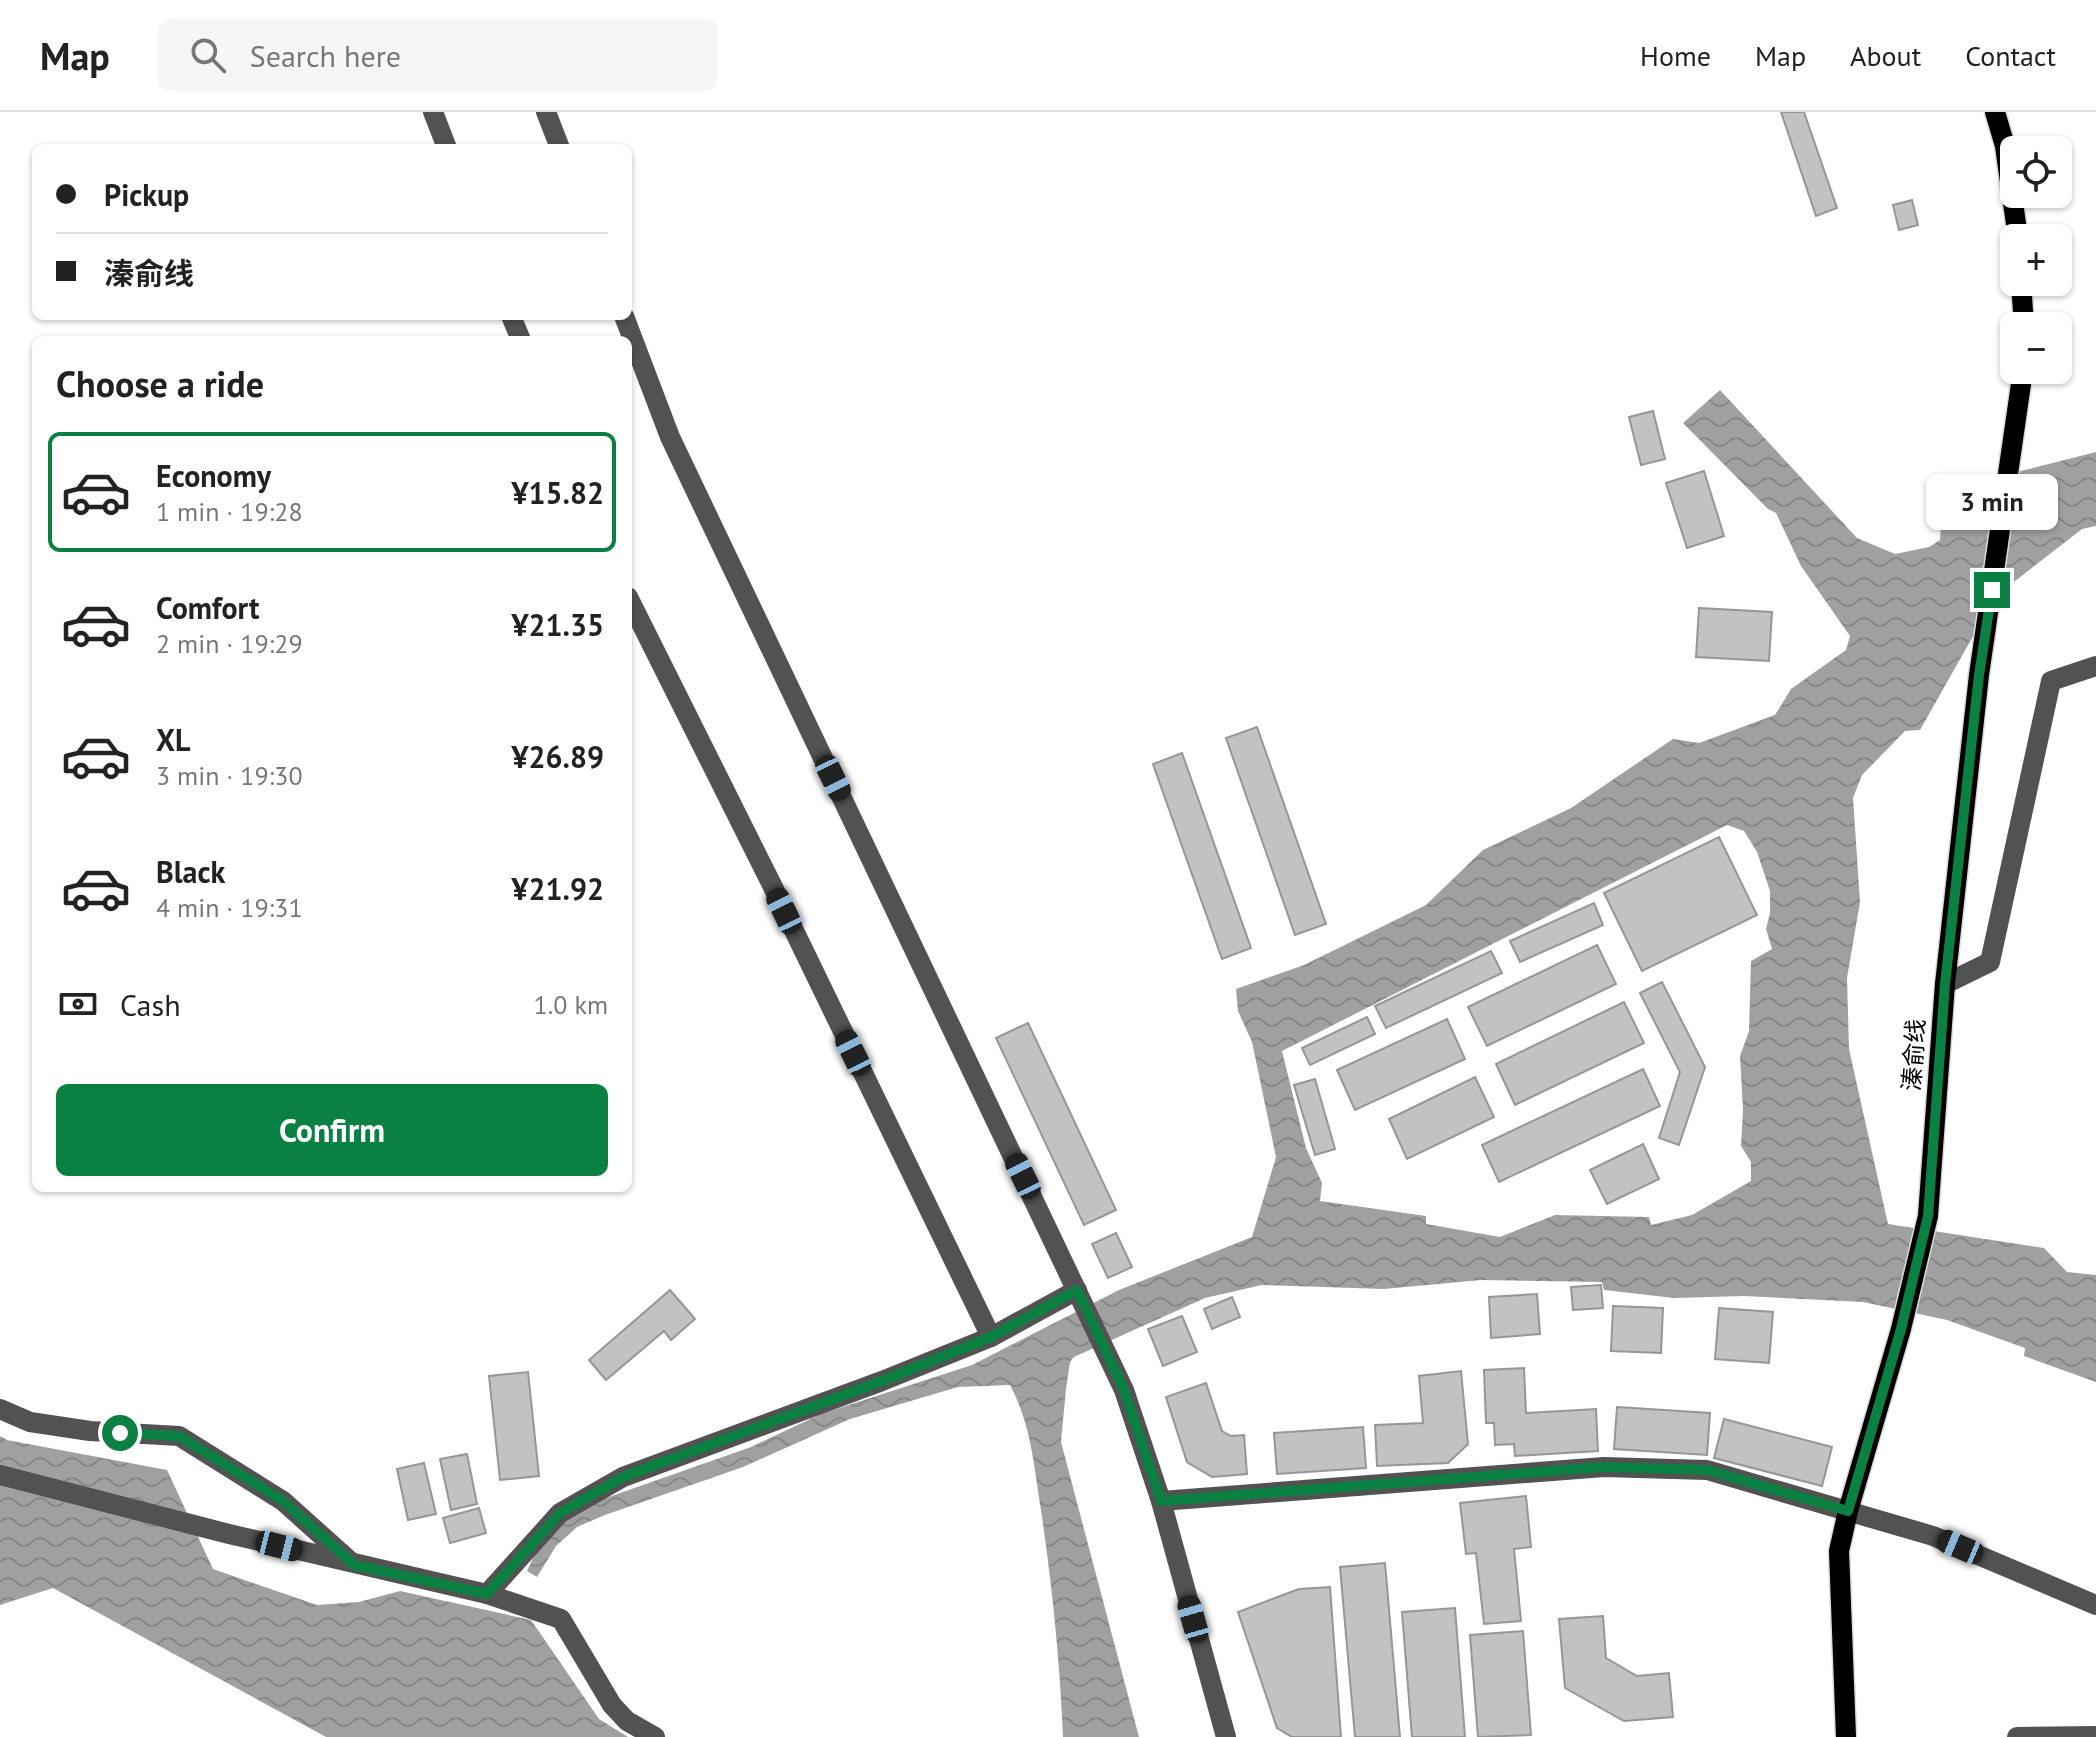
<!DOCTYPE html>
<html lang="en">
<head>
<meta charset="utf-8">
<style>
  body { margin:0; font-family:"PT Sans","Noto Sans SC",sans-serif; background:#f6f6f6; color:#222; height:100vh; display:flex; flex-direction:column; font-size:30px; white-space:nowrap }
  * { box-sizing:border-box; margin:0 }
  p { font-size:26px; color:#767676 }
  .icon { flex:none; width:44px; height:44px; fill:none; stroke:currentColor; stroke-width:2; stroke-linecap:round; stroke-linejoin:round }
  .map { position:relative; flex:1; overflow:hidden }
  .drawer { position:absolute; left:32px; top:224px; width:600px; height:856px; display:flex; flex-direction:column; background:#fff; border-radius:12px; box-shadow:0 2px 6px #0004 }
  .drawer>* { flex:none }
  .guide { position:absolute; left:32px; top:32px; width:600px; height:176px; border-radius:12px; box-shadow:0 2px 6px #0004; display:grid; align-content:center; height:176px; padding:0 24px; background:#fff }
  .fabs { position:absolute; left:2000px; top:24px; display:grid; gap:16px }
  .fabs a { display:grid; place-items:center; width:72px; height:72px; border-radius:12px; background:#fff; box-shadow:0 2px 6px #0004; font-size:40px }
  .end { position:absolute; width:36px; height:36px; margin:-18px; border:10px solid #0b8043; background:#fff; box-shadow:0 0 0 4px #fff }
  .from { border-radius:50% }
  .bubble { position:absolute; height:56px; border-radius:12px; background:#fff; box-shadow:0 2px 6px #0004; font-size:26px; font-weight:700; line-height:56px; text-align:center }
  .car { position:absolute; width:24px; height:48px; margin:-24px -12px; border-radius:10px; box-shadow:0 0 6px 2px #0007; background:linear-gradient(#222 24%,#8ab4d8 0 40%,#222 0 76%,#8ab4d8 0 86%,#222 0) }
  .guide b { display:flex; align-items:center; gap:28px; height:76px; font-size:30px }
  .guide b+b { border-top:2px solid #e0e0e0 }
  .guide i { width:20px; height:20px; background:#222 }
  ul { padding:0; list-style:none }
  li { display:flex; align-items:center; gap:24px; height:120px; margin:0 16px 12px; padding:0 8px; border:4px solid transparent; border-radius:12px }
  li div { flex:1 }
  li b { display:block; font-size:30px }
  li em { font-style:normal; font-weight:700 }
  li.on { border-color:#0b8043 }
  li>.icon { width:72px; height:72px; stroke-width:1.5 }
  h2 { padding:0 24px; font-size:36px; line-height:96px }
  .pay { display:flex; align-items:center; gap:20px; height:88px; padding:0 24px; font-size:30px }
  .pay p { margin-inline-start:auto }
  .button { display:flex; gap:16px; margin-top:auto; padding:16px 24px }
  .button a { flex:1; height:92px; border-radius:12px; background:#0b8043; color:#fff; font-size:32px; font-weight:700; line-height:92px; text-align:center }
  header { display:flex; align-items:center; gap:48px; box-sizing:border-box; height:112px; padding:0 40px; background:#fff; border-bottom:2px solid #e0e0e0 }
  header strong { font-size:38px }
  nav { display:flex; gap:44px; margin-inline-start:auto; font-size:28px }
  .search { width:560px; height:72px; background:#f6f6f6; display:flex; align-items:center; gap:20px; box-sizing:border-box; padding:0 28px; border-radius:12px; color:#767676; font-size:30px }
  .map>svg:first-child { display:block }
  .water { fill:url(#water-waves); fill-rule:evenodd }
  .building { fill:#c2c2c2; stroke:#969696; stroke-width:2 }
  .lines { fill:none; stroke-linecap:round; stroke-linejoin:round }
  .major-casing { stroke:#dbdbdb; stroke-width:23 }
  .minor { stroke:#525252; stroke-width:20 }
  .major { stroke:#000; stroke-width:20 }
  .route { stroke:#0b8043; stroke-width:10 }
  .labels { text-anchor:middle; stroke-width:6; stroke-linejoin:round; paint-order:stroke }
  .street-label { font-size:24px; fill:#000; stroke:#fff }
</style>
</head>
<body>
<header>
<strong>Map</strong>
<div class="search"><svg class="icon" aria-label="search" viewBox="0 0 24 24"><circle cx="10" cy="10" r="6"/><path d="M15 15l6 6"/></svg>Search here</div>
<nav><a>Home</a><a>Map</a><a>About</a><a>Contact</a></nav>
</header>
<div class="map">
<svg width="2096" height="1625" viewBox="0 0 2096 1625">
  <defs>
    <pattern id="water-waves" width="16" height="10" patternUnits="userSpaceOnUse" patternTransform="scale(2)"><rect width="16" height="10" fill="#a0a0a0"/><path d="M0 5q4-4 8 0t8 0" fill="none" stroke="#888"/></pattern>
  </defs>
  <rect width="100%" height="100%" fill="#fff"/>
  <g class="water">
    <path d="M1720,278l137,148 38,16 34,-7 11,-7 2,-32 37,-7 18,-24 99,-25v74l-14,3 -67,52 -26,27 -69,122 -15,1 -43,44 -9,23 7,104 -13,76 2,71 39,175 156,24 23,24 29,3v107l-72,-26 1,-8 -78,-28 -84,-18 -119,-6 -70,2 -70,-8 -2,-8 -121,-2 -97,9 -122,-4 -57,13 -131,59 -4,5 -4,27 -5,53 78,295h-76c-3,-76 -11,-152 -22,-227 -7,-44 -10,-86 -31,-125l-52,2 -108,32 -107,48 -138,48 -28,12 -21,19 -19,31 -10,-6 20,-42 22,-18 182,-64 70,-33 151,-49 147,-75 133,-53 24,-80 -24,-115 -14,-31 -2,-22 68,-24 122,-60 57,-55 88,-42 102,-69 26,4 76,-28 16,-26 55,-39 4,-14 -49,-70 -25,-53 -8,-4 -85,-86zM1727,713l17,6 13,21 13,39v22l-4,16 6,20 -21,12 -2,70 -9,25 3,54 -2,36 10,16v19l-59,34 -41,10 -2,-8 -94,-2 -55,22 -74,-13v-8l-106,-15 2,-18 -16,-35 -24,-97z"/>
    <path d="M0,1324l7,4 160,30 46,99 104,36 42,-3 41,-11 131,29 68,99 29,18h-302l-273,-149 -53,17z"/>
  </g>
  <g class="building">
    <path d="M1781,0h23l33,96 -21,8z"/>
    <path d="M1912,88l6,25 -19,5 -6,-25z"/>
    <path d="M1653,299l12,48 -24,6 -12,-48z"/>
    <path d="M1704,359l20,65 -37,12 -21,-65z"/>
    <path d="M1699,496l73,4 -3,49 -73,-4z"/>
    <path d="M1257,615l69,197 -31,11 -69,-197z"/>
    <path d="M1182,641l69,195 -29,11 -69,-195z"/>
    <path d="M1719,725l38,78 -115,56 -38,-78z"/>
    <path d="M1594,791l9,22 -83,37 -10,-21z"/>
    <path d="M1597,833l19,39 -129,62 -19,-39z"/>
    <path d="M1491,839l11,22 -116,55 -11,-22z"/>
    <path d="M1662,870l43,85 -26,78 -20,-7 21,-66 -40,-79z"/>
    <path d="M1624,890l20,41 -129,62 -19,-41z"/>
    <path d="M1367,905l8,17 -65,31 -8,-17z"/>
    <path d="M1447,907l18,40 -110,51 -18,-40z"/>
    <path d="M1028,911l88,187 -32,15 -88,-187z"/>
    <path d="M1643,957l17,37 -161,76 -17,-37z"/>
    <path d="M1475,965l19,40 -87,42 -18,-40z"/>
    <path d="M1315,967l20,70 -20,6 -21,-70z"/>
    <path d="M1643,1032l16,35 -52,25 -17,-34z"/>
    <path d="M1116,1121l16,34 -24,11 -16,-34z"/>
    <path d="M1601,1173l2,23 -30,2 -2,-23z"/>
    <path d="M670,1178l25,29 -24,21 -7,-9 -58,49 -17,-20z"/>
    <path d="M1537,1182l3,40 -49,4 -2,-41z"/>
    <path d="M1232,1185l8,20 -28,12 -8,-20z"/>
    <path d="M1613,1194l50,2 -2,45 -50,-2z"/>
    <path d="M1719,1196l54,4 -4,51 -54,-4z"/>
    <path d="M1182,1204l15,36 -34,14 -15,-37z"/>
    <path d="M1524,1256l2,45 70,-4 2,42 -83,5 -1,-12 -19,1 -1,-22h-8l-2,-53z"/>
    <path d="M1461,1259l7,73 -20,19 -71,3 -2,-41 48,-2 -4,-47z"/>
    <path d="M528,1260l11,104 -39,4 -11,-104z"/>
    <path d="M1206,1271l16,48 9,5 13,-1 3,39 -35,3 -25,-15 -21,-65z"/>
    <path d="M1617,1295l93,6 -3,42 -93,-6z"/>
    <path d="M1724,1307l108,28 -10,39 -108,-28z"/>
    <path d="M1363,1315l3,41 -89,6 -3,-41z"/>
    <path d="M467,1342l10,50 -26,6 -11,-51z"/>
    <path d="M424,1351l12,51 -28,6 -11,-51z"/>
    <path d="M1526,1384l5,51 -17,2 7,72 -37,3 -8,-71 -10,1 -6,-51z"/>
    <path d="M479,1396l7,25 -36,10 -7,-25z"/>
    <path d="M1385,1451l15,174h-45l-15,-170z"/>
    <path d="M1330,1475l11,150h-49l-15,-9 -39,-116 61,-23z"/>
    <path d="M1455,1496l10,129h-53l-10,-125z"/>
    <path d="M1603,1504l3,42 31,18 32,-3 4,44 -49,4 -59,-33 -6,-69z"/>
    <path d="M1523,1519l8,104 -53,2 -8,-102z"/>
  </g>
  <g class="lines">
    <g class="major-casing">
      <g id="major">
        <path d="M1995,0l10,34 13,92"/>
        <path d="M2021,170l3,44"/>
        <path d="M1846,1625l-7,-186 9,-40 53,-182 27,-113 17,-232 34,-309 44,-305"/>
      </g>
    </g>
    <g class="minor">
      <path d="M433,0l14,36"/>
      <path d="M546,0l14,36"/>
      <path d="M511,204l10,24"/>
      <path d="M624,204l46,121 454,953 37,111 65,236"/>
      <path d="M628,485l143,286 220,454"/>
      <path d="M1945,872l45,-22 61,-281 45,-15"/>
      <path d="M0,1297l30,13 60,9 89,5 104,65 68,61"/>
      <path d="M0,1363l229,59 258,60 74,25 51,86 15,16 28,16"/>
      <path d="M1161,1389l443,-34 103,3 226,66 163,69"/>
      <path d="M487,1482l73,-81 63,-36 259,-96 109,-44 86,-47"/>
      <path d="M2017,1625l79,-1"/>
    </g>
    <use href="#major" class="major"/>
  </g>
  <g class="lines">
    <path class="route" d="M120,1321l59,3 104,65 71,64 133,29 73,-81 63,-36 259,-96 109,-44 86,-47 47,100 37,111 443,-34 103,3 141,41 53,-182 27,-113 17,-232 34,-309 13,-85"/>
  </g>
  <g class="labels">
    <g class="street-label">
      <text transform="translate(1914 943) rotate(-86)" y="8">溱俞线</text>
    </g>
  </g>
</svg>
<div class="fabs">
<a><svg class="icon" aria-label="locate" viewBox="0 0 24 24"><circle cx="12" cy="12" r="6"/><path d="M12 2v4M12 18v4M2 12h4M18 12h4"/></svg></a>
<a>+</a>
<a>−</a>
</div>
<i class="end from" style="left:120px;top:1321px"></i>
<i class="end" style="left:1992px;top:478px"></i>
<div class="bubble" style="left:1926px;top:362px;width:132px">3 min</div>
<i class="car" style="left:833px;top:666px;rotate:154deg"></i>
<i class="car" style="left:784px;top:799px;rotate:334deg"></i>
<i class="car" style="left:853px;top:941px;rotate:334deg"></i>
<i class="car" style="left:1023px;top:1064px;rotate:334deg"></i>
<i class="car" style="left:279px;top:1434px;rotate:104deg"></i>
<i class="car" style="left:1960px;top:1435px;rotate:293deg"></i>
<i class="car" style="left:1193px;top:1507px;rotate:344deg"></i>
<div class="guide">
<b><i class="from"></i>Pickup</b>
<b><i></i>溱俞线</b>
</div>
<section class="drawer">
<h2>Choose a ride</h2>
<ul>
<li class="on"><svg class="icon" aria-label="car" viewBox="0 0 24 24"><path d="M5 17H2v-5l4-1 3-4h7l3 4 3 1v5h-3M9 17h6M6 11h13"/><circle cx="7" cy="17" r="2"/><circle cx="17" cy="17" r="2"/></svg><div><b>Economy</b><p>1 min · 19:28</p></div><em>¥15.82</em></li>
<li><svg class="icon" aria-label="car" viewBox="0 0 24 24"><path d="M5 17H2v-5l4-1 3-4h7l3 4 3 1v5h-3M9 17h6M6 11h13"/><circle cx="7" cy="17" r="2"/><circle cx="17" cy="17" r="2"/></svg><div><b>Comfort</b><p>2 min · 19:29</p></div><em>¥21.35</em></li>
<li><svg class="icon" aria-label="car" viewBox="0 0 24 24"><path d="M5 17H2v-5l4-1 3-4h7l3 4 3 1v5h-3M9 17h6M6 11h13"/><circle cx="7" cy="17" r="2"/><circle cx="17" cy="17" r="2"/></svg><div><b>XL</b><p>3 min · 19:30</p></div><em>¥26.89</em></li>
<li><svg class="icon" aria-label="car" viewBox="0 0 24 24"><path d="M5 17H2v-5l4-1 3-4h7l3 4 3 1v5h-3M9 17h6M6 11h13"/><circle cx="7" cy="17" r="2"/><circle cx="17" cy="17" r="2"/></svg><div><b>Black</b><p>4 min · 19:31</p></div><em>¥21.92</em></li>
</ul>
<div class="pay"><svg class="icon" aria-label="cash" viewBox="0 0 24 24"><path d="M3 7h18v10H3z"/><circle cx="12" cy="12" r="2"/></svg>Cash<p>1.0 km</p></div>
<div class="button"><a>Confirm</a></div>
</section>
</div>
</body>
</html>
